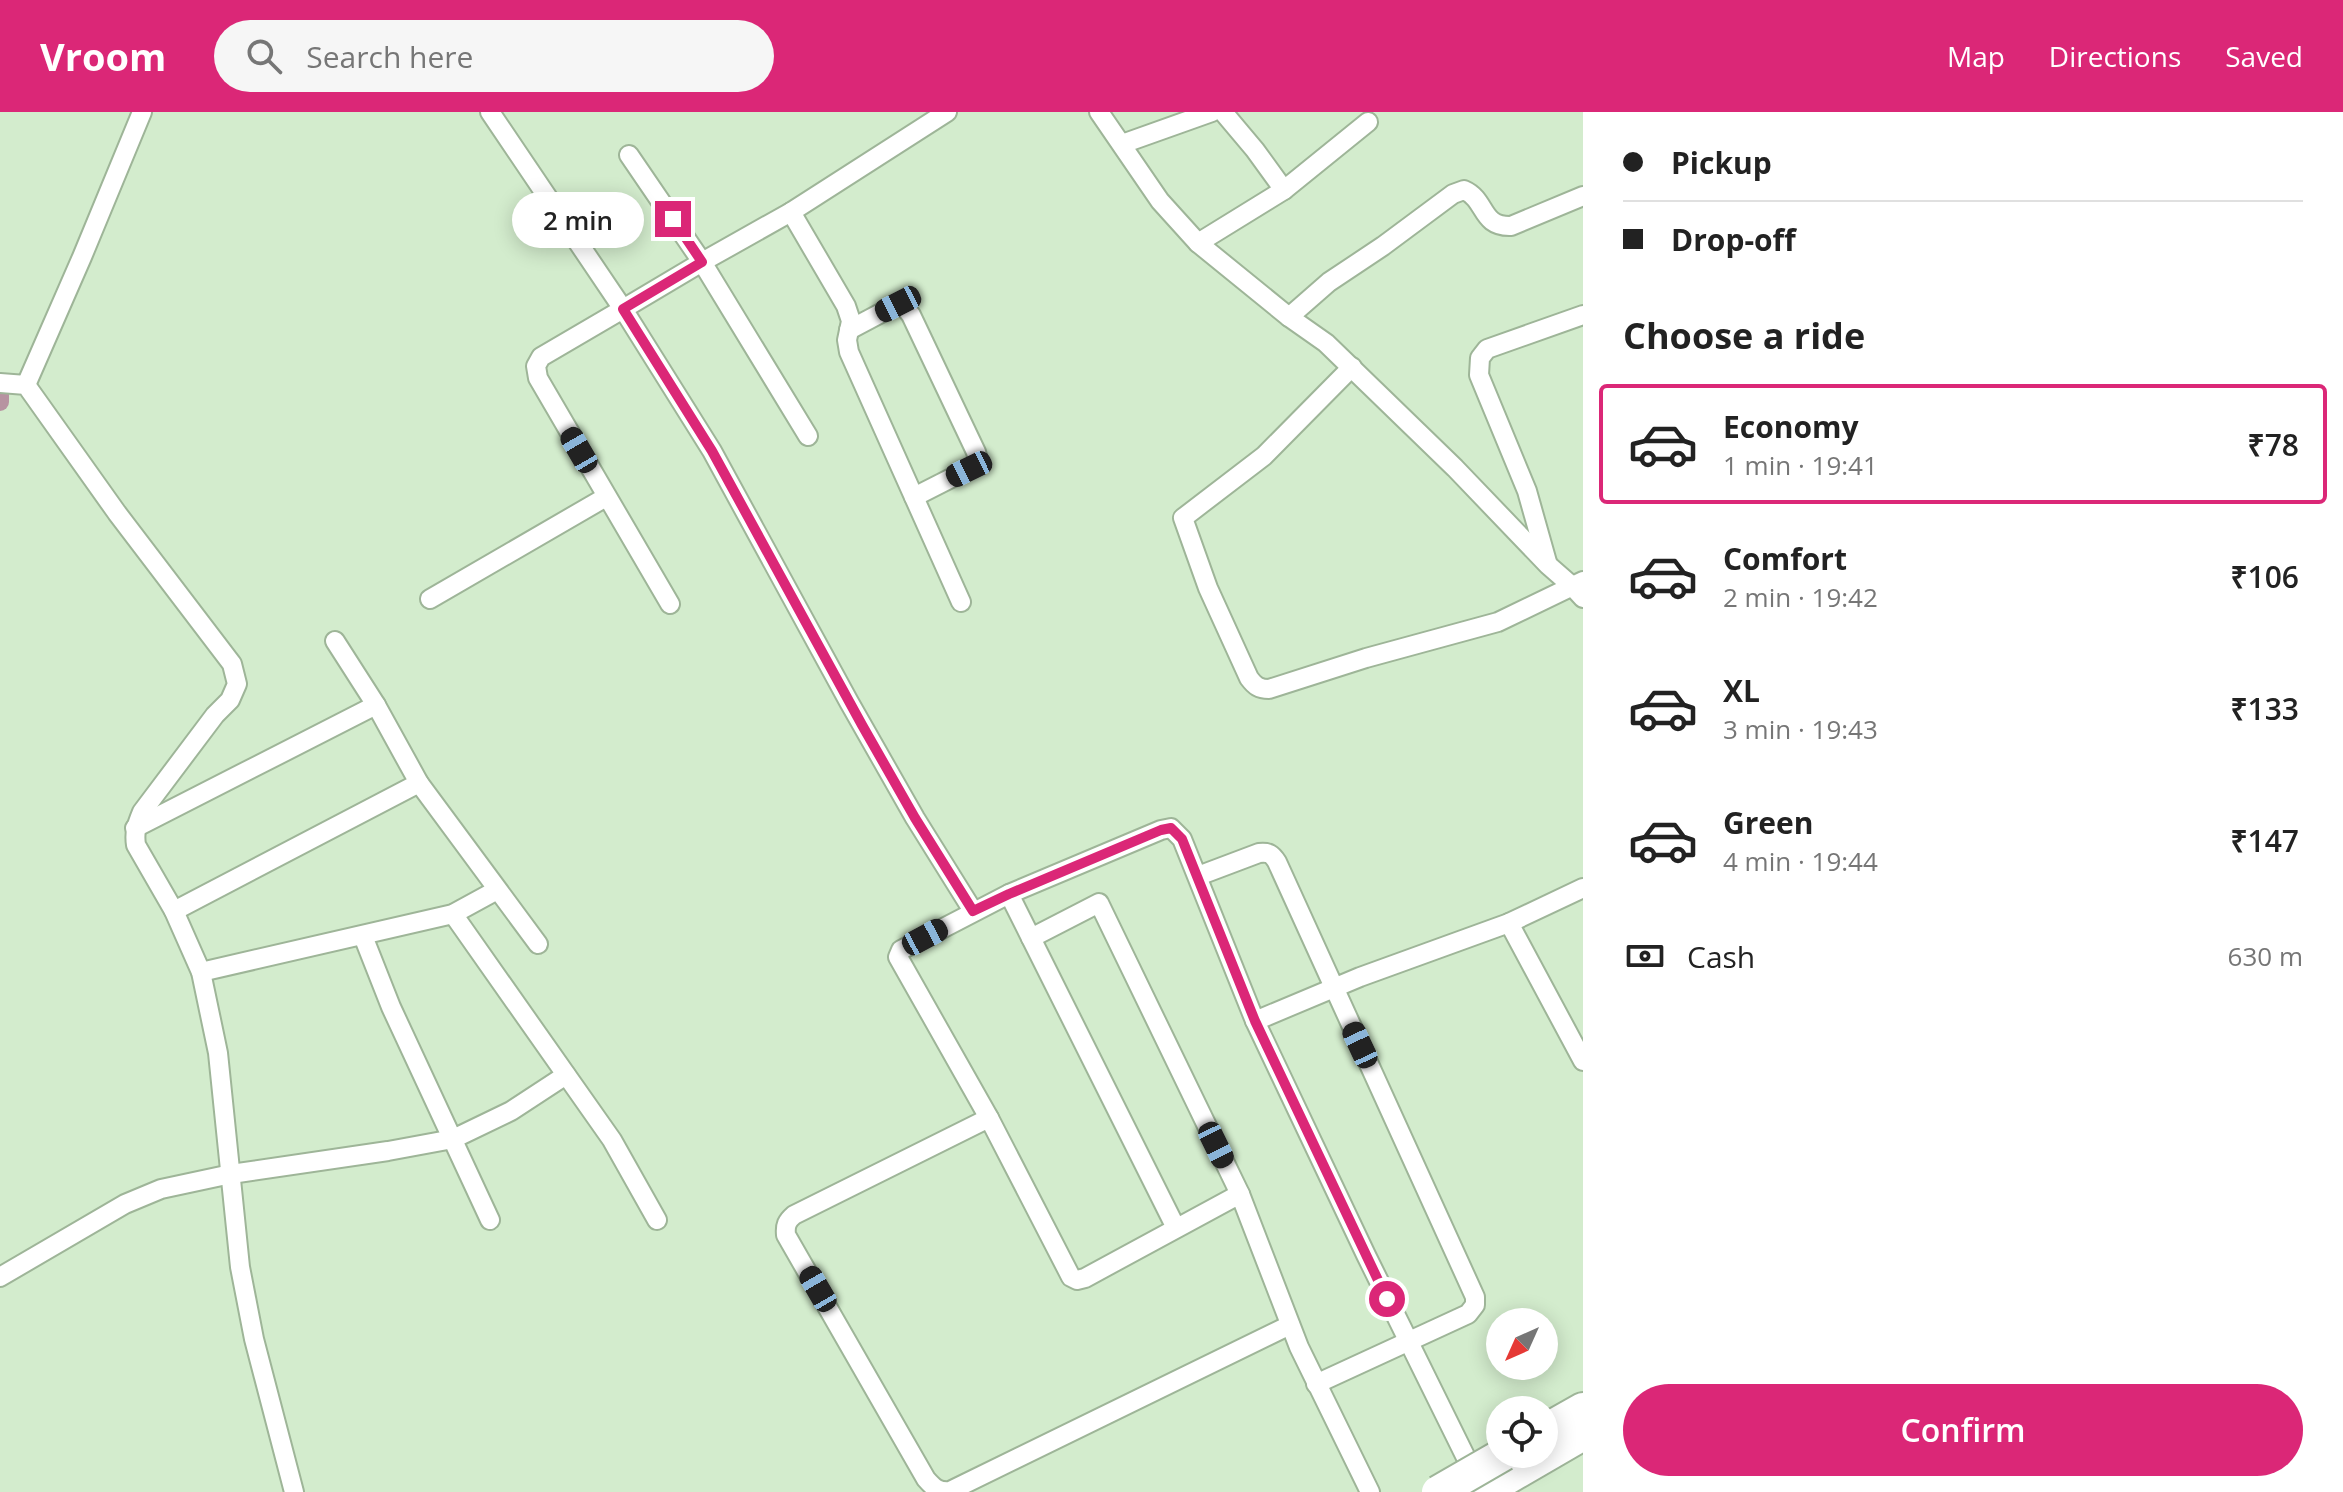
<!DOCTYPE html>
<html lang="en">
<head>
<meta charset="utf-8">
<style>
  body { margin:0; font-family:"Open Sans",sans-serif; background:#f6f6f6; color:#222; height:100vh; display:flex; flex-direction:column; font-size:30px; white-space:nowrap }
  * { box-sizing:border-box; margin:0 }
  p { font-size:26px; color:#767676 }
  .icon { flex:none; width:44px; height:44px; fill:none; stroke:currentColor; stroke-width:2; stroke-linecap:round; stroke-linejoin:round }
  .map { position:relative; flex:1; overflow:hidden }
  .drawer { display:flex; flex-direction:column; background:#fff; width:760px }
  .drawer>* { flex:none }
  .hud { display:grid; align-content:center; height:176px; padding:0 40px; background:#fff }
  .needle { width:52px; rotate:225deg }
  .fabs { position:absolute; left:1486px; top:1196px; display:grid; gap:16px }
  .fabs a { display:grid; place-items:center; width:72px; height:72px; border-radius:50%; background:#fff; box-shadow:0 4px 20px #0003; font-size:40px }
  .end { position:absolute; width:36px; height:36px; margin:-18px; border:10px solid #db2777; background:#fff; box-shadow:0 0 0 4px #fff }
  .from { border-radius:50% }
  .bubble { position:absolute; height:56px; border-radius:28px; background:#fff; box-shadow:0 4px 20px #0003; font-size:26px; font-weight:600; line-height:56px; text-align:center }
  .car { position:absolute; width:24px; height:48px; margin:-24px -12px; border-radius:10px; box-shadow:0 0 6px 2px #0007; background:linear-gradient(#222 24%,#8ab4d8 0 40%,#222 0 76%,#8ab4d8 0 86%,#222 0) }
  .hud b { display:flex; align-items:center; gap:28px; height:76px; font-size:30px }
  .hud b+b { border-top:2px solid #e0e0e0 }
  .hud i { width:20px; height:20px; background:#222 }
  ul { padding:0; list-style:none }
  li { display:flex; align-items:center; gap:24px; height:120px; margin:0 16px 12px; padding:0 24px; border:4px solid transparent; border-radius:8px }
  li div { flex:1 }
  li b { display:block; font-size:30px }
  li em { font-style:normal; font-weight:600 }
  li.on { border-color:#db2777 }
  li>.icon { width:72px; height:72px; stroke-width:1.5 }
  h2 { padding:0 40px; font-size:36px; line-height:96px }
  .pay { display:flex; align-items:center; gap:20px; height:88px; padding:0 40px; font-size:30px }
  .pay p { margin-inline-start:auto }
  .action { display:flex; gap:16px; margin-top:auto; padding:16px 40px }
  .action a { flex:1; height:92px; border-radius:48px; background:#db2777; color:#fff; font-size:32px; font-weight:600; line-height:92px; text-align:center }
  header { display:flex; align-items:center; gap:48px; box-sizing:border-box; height:112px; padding:0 40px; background:#db2777; color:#fff }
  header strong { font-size:38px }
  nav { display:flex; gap:44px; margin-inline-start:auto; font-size:28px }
  .search { width:560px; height:72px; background:#f6f6f6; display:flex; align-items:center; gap:20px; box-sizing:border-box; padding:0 28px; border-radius:44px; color:#767676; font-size:30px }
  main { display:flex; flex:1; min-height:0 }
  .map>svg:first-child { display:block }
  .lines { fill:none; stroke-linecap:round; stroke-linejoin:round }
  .canal { stroke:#b793a1; stroke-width:18 }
  .street-casing { stroke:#9eb598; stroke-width:22 }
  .highway-casing { stroke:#9eb598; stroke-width:36 }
  .street { stroke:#fff; stroke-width:18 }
  .highway { stroke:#fff; stroke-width:32 }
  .highway-bridge-casing { stroke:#9eb598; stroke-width:36; stroke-linecap:butt }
  .highway-bridge { stroke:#fff; stroke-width:32 }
  .route { stroke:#db2777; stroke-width:10 }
</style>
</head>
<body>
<header>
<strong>Vroom</strong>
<div class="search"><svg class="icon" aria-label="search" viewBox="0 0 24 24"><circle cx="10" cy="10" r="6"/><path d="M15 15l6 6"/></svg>Search here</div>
<nav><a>Map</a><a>Directions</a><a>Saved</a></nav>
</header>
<main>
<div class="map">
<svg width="1583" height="1380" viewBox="0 0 1583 1380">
  <rect width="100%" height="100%" fill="#d3eccd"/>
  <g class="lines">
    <path class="canal" d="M0,279v11"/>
    <g class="street-casing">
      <g id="street">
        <path d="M490,0l133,197 -82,48 -5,9 2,12 132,226"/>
        <path d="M1099,0l61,89 38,42 91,74 37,26 129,125 93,97 24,21 11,12"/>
        <path d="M1223,0l32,38 29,40"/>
        <path d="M1122,32l90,-32"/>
        <path d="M629,43l73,107 -79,47 89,142 137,251 66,116 58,93"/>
        <path d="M791,100l55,94 5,15 -4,19 2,12 112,250"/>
        <path d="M1198,131l86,-53 84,-68"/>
        <path d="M1289,205l40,-35 54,-36 70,-52 11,-4c23,10 16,37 47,36l72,-30"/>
        <path d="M849,218l49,-26 6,2 7,9 65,137 2,8 -3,6 -61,31"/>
        <path d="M1352,255l-88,89 -81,62 25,70 41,90c6,8 10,11 20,11l97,-31 132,-36 85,-41"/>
        <path d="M0,271l26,2 91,128 115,151 5,20 -7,16 -15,15 -73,97c-5,12 -8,20 -6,33l38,66 27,61 17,81 22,214 14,72 40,153"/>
        <path d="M26,273l56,-128 60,-145"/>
        <path d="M808,324l-106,-174 89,-50 156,-100"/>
        <path d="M1547,450l-20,-71 -48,-116 1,-17 7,-9 96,-34"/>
        <path d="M430,487l176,-102"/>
        <path d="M335,529l41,64 43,78 119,161"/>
        <path d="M135,716l241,-123"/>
        <path d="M1198,764l61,-23c10,-1 13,1 18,9l198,435v8l-7,9 -152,70"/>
        <path d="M1009,782l22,44 68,-35 141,291"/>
        <path d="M174,799l245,-128"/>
        <path d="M453,802l159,226 45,80"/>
        <path d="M1509,811l74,138"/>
        <path d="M363,824l28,71 99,213"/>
        <path d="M1031,826l145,290"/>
        <path d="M201,860l252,-58 44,-24"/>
        <path d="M1255,909l105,-44 149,-54 74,-35"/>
        <path d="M989,1006l-195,97c-7,6 -9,10 -8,20l140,244c8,9 12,13 24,12l340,-166"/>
        <path d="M0,1165l125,-73 36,-15 70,-15 157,-23 65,-12 58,-28 55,-36"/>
        <path d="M1370,1380l-71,-145 -59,-153 -155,84 -8,2 -6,-3 -82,-159 -91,-161 3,-7 108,-56 152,-64 10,-2 11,11 73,182 111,234 110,223"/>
      </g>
    </g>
    <g class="highway-casing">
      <g id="highway">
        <path d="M1544,1319l39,-22"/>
        <path d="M1483,1380l100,-58"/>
      </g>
    </g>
    <use href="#street" class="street"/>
    <use href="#highway" class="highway"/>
    <g class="highway-bridge-casing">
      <path id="highway-bridge" d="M1438,1380l66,-38"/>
    </g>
    <use href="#highway-bridge" class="highway-bridge"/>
  </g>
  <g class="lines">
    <path class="route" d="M673,107l29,43 -79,47 89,142 150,274 53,93 58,93 36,-17 152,-64 10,-2 11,11 73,182 132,278"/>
  </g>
</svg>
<div class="fabs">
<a><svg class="needle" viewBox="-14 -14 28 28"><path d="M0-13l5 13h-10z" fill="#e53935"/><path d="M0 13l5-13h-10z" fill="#767676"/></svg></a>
<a><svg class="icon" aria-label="locate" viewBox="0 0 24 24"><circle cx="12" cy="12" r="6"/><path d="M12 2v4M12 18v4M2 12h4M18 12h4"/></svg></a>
</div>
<i class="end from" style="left:1387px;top:1187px"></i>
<i class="end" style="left:673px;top:107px"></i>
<div class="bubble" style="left:512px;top:80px;width:132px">2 min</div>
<i class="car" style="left:898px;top:192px;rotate:243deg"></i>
<i class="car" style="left:579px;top:338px;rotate:330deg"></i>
<i class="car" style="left:969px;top:357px;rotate:244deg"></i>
<i class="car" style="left:925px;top:825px;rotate:62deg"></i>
<i class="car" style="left:1360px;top:933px;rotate:335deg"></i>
<i class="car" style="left:1216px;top:1033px;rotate:154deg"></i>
<i class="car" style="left:818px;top:1177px;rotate:330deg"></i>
</div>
<section class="drawer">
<div class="hud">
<b><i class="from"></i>Pickup</b>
<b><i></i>Drop-off</b>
</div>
<h2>Choose a ride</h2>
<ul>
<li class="on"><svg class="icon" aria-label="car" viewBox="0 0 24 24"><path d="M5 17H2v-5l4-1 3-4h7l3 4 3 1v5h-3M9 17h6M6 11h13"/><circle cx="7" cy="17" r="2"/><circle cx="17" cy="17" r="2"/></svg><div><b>Economy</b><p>1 min · 19:41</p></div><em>₹78</em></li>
<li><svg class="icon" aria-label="car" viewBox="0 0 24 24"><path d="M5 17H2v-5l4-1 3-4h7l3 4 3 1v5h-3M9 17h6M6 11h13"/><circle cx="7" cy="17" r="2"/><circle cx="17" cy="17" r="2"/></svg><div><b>Comfort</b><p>2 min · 19:42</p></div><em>₹106</em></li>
<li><svg class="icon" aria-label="car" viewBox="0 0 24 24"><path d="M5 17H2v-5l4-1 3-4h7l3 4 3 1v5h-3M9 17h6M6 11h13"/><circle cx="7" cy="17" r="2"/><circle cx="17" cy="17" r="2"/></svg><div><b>XL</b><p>3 min · 19:43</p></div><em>₹133</em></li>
<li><svg class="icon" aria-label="car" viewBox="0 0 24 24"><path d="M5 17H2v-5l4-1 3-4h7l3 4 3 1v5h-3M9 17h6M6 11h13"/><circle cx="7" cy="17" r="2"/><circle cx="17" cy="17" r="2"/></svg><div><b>Green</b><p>4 min · 19:44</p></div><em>₹147</em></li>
</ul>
<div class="pay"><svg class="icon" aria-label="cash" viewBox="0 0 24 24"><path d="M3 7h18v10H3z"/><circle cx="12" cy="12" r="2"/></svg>Cash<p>630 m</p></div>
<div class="action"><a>Confirm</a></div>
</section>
</main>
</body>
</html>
